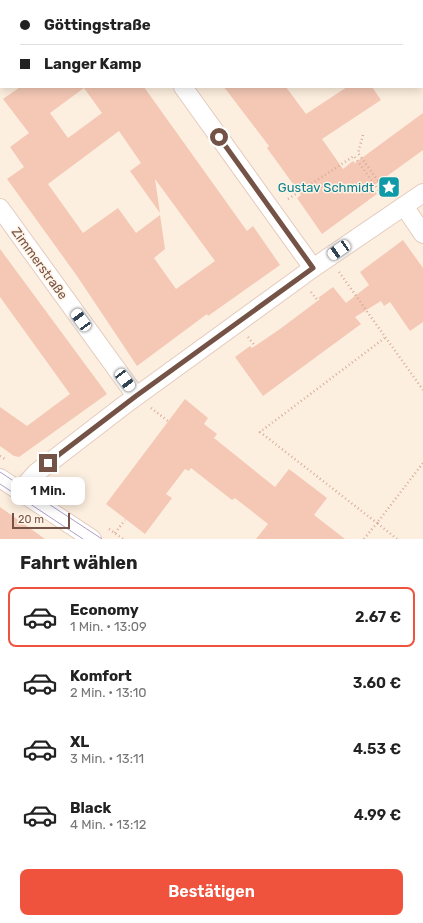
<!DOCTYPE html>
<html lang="de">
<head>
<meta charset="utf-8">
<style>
  body { margin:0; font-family:Rubik,sans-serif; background:#f6f6f6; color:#222; height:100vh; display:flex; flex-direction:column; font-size:15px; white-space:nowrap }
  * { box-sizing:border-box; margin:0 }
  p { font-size:13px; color:#767676 }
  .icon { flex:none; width:22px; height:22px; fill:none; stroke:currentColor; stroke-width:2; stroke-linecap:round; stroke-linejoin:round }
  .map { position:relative; height:539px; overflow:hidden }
  .panel { display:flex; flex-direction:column; background:#fff; flex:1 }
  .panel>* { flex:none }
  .hud { position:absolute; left:0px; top:0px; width:423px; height:88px; box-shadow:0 2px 10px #0003; display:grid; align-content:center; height:88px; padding:0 20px; background:#fff }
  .scale { position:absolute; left:12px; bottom:10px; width:58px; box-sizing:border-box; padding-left:4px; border:2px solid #755246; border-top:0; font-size:11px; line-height:14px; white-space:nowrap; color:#755246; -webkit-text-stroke:3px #fff3e6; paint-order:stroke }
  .end { position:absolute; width:18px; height:18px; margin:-9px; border:5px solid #755246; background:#fff; box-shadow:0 0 0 2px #fff }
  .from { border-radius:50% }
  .bubble { position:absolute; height:28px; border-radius:8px; background:#fff; box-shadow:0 2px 10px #0003; font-size:13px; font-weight:600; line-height:28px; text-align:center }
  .car { position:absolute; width:12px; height:24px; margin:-12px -6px; border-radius:5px; box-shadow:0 0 3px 1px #0007; background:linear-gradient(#fff 24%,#345 0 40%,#fff 0 76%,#345 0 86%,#fff 0) }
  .hud b { display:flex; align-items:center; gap:14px; height:38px; font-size:15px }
  .hud b+b { border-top:1px solid #e0e0e0 }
  .hud i { width:10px; height:10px; background:#222 }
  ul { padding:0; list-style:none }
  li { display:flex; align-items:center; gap:12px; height:60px; margin:0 8px 6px; padding:0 12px; border:2px solid transparent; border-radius:8px }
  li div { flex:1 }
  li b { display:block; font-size:15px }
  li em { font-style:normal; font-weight:600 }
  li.current { border-color:#ef533d }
  li>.icon { width:36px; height:36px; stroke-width:1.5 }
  h2 { padding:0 20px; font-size:18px; line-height:48px }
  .primary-button { display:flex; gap:8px; margin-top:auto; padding:8px 20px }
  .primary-button a { flex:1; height:46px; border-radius:8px; background:#ef533d; color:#fff; font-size:16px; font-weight:600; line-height:46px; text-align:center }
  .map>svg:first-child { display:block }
  .building { fill:#f4c8b5; fill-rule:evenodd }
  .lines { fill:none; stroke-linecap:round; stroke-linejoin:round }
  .lane-casing { stroke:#e4cbbe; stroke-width:11 }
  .street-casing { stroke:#e4cbbe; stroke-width:20 }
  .path { stroke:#d9ab99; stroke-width:2.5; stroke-dasharray:1 3; stroke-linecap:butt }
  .lane { stroke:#fff; stroke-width:9 }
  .street { stroke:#fff; stroke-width:18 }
  .tram { stroke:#b09ec6; stroke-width:1 }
  .route { stroke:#755246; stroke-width:5 }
  .labels { text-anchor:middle; stroke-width:3; stroke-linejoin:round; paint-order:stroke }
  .culture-label { font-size:13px; fill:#0d838f; stroke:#fff3e6; text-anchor:end }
  .street-label { font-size:13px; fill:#755246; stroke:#fff3e6 }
</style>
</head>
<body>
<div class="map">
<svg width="423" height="539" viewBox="0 0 423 539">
  <rect width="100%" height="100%" fill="#fdefdf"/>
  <g class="building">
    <path d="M20,87h124l103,144 6,-5 27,39 -72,51 -1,-2 -70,52 -60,-90 -70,-97 17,-12 -14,-20 19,-14 -26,-34zM84,88l18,25 -34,25 -18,-25zM119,131l22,32 -11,8 30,42 -5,-34 60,82 -39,28 -22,-31 11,-9 -5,-34 -24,18 -18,-25 -35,25 -35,-49z"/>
    <path d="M224,87h62l20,27 41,-27h25l9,13 -59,39 21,30 10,-8 2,2 68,-50v37l-51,37 5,7 -55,40 -25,-36 4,-3 -34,-47 2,-2z"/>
    <path d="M403,240l20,28v54l-13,9 -20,-29 -6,4 -3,-5 -26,16 6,7 -98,72 -28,-39 15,-11 2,2 28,-19 40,-30 -2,-1 15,-11 13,16 23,-18 -9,-13z"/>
    <path d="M0,249l107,145 -88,63 -5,-1 -14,-10v-39l27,19 43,-32 -70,-97z"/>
    <path d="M185,399l23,19 -4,6 13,10 -3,4 61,49 14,-18 38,29 -13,17 31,24h-89l12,-15 -33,-26 -3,2 -41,-32 -2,3 -4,-2 -19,25 6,4 -27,36 -39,-30z"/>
    <path d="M0,507l45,32h-45z"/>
  </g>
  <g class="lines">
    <g class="lane-casing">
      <g id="lane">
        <path d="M422,2h1"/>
        <path d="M422,21l1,1"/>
      </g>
    </g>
    <g class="street-casing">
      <g id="street">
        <path d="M121,0l1,1"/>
        <path d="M183,87l130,181"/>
        <path d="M404,206l19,28"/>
        <path d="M0,208l136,188"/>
        <path d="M0,478l92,61"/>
        <path d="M20,491l16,-18 87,-67 190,-138 110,-75"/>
      </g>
    </g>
    <g class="path">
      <path d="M363,135l-5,18 28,39"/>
      <path d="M288,199l66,-43 28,39"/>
      <path d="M339,272l84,118"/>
      <path d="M311,292l7,9"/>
      <path d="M248,337l7,9"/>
      <path d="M151,408l17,13"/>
      <path d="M0,456l5,3"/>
      <path d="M109,529l14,10"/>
      <path d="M115,533l10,-13"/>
      <path d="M364,539l13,-16 -117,-91 126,-95"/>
      <path d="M397,539l-20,-16 46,-60"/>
    </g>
    <use href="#lane" class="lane"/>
    <use href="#street" class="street"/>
    <g class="tram">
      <path d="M0,472l102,67"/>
      <path d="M0,484l83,55"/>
    </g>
  </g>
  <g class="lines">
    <path class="route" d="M48,463l88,-67 177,-128 -94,-131"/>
  </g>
  <defs>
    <g id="sight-square" transform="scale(1.15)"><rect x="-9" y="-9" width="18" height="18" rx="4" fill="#0f9aa8" stroke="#fff3e6"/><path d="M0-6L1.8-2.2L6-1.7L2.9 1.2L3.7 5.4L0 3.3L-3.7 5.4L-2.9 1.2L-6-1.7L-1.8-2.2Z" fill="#fff"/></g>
  </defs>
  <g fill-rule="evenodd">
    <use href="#sight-square" x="389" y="187"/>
  </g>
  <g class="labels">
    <g class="culture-label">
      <text x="374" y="192">Gustav Schmidt</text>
    </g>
    <g class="street-label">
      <text transform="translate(40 263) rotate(54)" y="5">Zimmerstraße</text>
    </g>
  </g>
</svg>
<div class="scale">20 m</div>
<i class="end from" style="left:219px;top:137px"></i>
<i class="end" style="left:48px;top:463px"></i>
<div class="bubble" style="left:11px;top:477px;width:74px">1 Min.</div>
<i class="car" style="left:339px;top:250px;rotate:236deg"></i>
<i class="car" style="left:81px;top:320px;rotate:324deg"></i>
<i class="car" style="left:125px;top:380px;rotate:143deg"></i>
<div class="hud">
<b><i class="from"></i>Göttingstraße</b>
<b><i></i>Langer Kamp</b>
</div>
</div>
<section class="panel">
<h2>Fahrt wählen</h2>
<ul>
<li class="current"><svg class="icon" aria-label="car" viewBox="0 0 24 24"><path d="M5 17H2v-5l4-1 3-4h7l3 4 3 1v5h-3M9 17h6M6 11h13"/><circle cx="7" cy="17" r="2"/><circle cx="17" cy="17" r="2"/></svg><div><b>Economy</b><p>1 Min. · 13:09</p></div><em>2.67 €</em></li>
<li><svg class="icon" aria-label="car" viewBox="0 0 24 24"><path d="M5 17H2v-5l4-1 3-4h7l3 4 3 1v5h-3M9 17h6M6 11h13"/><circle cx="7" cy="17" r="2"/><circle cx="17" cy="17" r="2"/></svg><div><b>Komfort</b><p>2 Min. · 13:10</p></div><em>3.60 €</em></li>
<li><svg class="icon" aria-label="car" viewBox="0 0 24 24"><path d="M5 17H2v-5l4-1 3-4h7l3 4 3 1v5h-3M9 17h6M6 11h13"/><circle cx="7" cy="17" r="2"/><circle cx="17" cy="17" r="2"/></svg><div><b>XL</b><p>3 Min. · 13:11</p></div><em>4.53 €</em></li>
<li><svg class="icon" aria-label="car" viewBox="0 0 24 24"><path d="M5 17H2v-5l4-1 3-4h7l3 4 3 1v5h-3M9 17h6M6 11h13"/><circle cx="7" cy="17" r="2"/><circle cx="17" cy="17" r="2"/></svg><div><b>Black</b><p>4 Min. · 13:12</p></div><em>4.99 €</em></li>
</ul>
<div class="primary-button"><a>Bestätigen</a></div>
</section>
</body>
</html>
